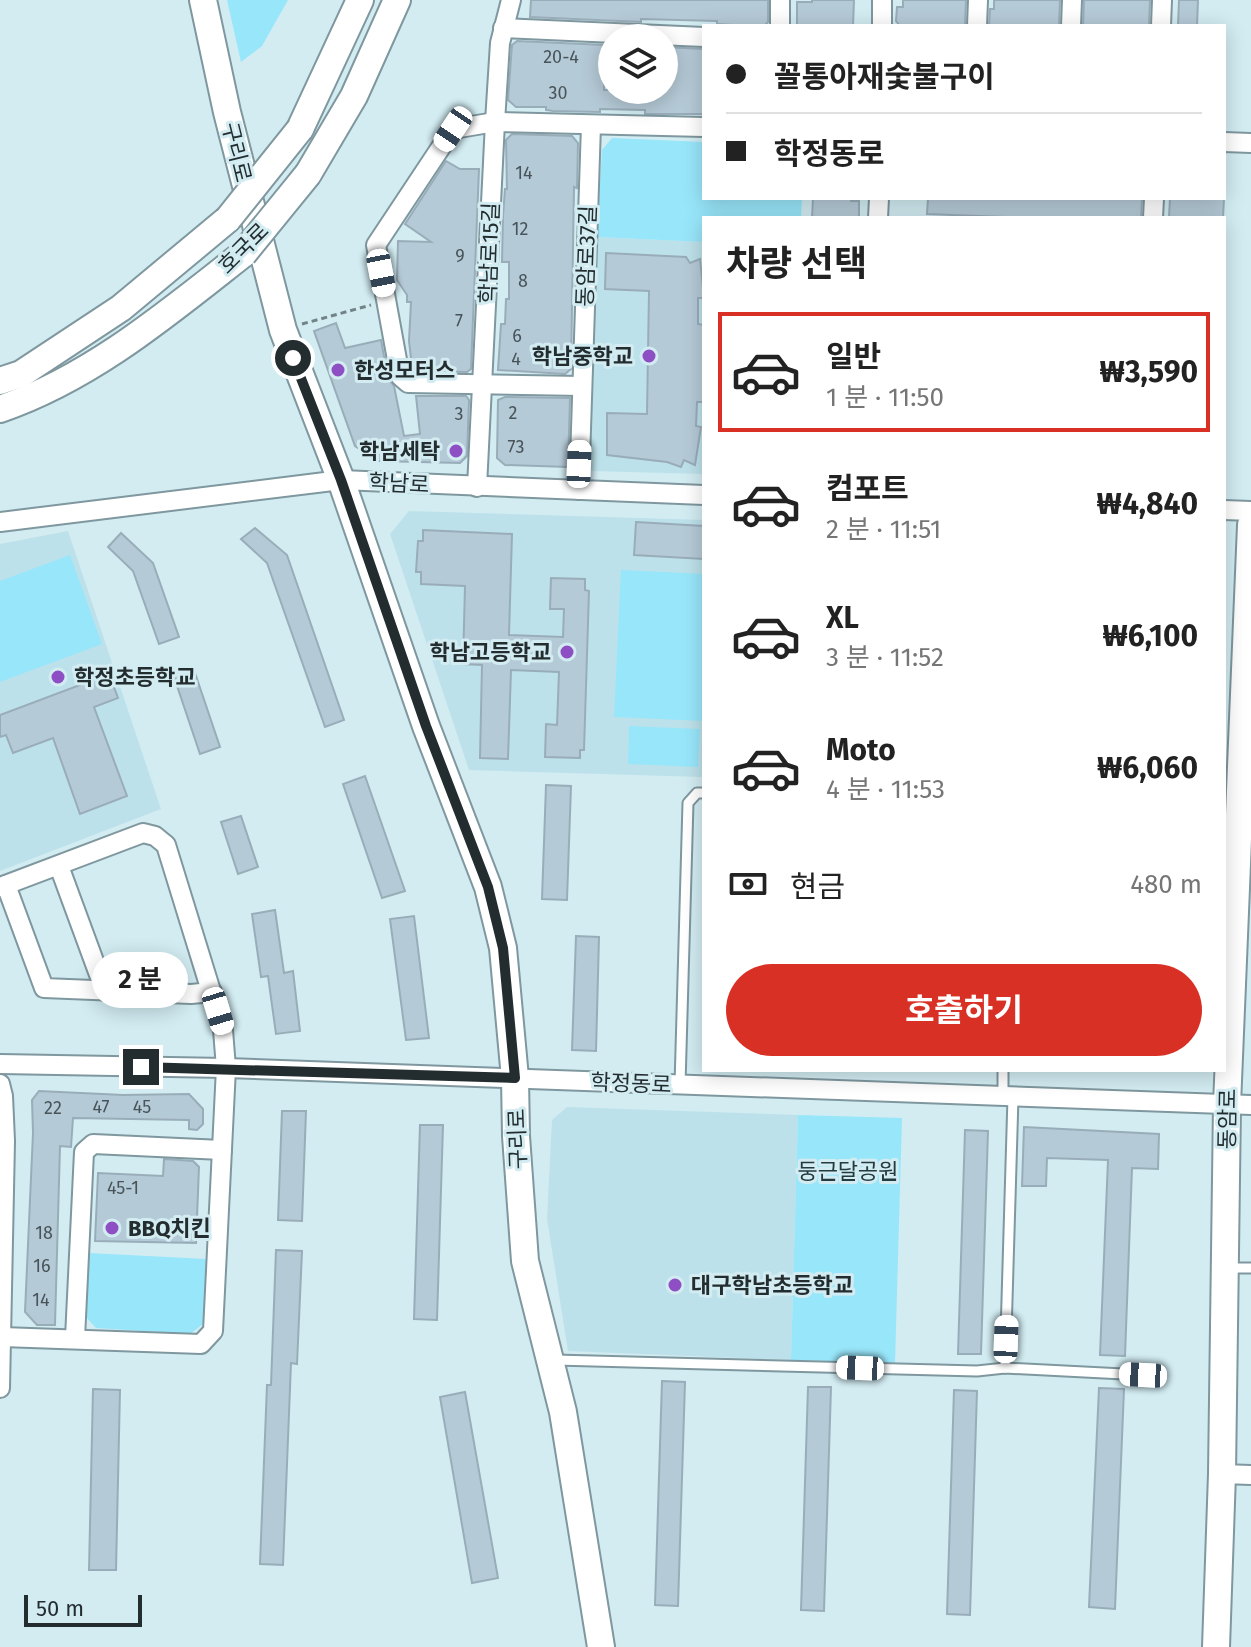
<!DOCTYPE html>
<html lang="ko">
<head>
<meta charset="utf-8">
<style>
  body { margin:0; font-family:"Fira Sans","Noto Sans KR",sans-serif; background:#f2f2f2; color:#222; height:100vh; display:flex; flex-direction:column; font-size:30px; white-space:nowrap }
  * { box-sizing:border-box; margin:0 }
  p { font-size:26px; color:#767676 }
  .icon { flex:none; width:44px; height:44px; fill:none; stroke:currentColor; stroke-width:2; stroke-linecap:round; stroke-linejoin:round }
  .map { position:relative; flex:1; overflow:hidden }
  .details { position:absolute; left:702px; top:216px; width:524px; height:856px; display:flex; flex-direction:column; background:#fff; border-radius:0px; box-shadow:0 4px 20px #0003 }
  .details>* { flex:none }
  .hud { position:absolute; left:702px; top:24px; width:524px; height:176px; border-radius:0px; box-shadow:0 4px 20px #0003; display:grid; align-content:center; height:176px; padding:0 24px; background:#fff }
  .controls { position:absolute; left:598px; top:24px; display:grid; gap:16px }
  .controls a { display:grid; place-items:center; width:80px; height:80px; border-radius:50%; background:#fff; box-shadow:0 4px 20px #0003; font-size:40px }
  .scale { position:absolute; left:24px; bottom:20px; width:118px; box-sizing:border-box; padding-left:8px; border:4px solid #232d2f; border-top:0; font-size:22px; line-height:28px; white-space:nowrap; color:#232d2f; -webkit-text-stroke:6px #d2ecf2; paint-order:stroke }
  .end { position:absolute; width:36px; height:36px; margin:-18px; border:10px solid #232d2f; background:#fff; box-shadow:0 0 0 4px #fff }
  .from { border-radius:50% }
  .bubble { position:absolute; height:56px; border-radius:28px; background:#fff; box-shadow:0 4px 20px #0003; font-size:26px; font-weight:700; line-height:56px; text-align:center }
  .car { position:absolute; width:24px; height:48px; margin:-24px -12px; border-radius:10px; box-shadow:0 0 6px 2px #0007; background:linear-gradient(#fff 24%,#345 0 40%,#fff 0 76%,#345 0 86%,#fff 0) }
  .hud b { display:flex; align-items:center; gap:28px; height:76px; font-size:30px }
  .hud b+b { border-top:2px solid #e0e0e0 }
  .hud i { width:20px; height:20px; background:#222 }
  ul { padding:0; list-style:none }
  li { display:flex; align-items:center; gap:24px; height:120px; margin:0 16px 12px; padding:0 8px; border:4px solid transparent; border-radius:0px }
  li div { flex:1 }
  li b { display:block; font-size:30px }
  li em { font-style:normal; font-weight:700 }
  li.active { border-color:#d93025 }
  li>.icon { width:72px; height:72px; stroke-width:1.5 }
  h2 { padding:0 24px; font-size:36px; line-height:96px }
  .pay { display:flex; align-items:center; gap:20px; height:88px; padding:0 24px; font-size:30px }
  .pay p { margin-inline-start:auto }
  .button { display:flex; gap:16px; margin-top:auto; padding:16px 24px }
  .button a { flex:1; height:92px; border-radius:48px; background:#d93025; color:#fff; font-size:32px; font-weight:700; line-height:92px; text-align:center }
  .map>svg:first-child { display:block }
  .built { fill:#bde1ea }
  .green { fill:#98e6fa }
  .building { fill:#b5cad7; stroke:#99adb9; stroke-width:2 }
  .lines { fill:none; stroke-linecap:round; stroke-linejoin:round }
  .lane-casing { stroke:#7f979e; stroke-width:13 }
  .street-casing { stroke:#7f979e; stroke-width:22 }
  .secondary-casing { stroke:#7f979e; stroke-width:30 }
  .path { stroke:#728387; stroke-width:3; stroke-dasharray:6 4; stroke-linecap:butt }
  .lane { stroke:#fff; stroke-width:9 }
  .street { stroke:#fff; stroke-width:18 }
  .secondary { stroke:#fff; stroke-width:26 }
  .secondary-bridge-casing { stroke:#7f979e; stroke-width:30; stroke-linecap:butt }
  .secondary-bridge { stroke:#fff; stroke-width:26 }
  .route { stroke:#232d2f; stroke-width:10 }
  .poi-dot { fill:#8e4ec4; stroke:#d2ecf2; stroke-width:3 }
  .labels { text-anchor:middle; stroke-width:6; stroke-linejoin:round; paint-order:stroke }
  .number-label { font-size:18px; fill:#485459 }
  .street-label { font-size:22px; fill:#232d2f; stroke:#d2ecf2 }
  .poi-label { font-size:22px; font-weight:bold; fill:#232d2f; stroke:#d2ecf2; text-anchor:start }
  .park-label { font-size:22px; fill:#233a3f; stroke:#d2ecf2 }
</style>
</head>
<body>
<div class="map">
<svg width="1251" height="1647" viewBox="0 0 1251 1647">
  <rect width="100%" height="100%" fill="#d2ecf2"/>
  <g class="built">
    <path d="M597,237l107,5v232l-114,-3z"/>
    <path d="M409,511l295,9v257l-235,-7 -79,-236z"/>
    <path d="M68,531l93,278 -161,62v-327z"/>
    <path d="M567,1107l231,8 -7,245 -223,-9 -21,-132 5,-99z"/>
  </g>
  <g class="green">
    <path d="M227,0h61l-26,46 -21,16z"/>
    <path d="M612,138l92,4v56h98l-1,20h-97v24l-107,-5 5,-87z"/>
    <path d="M70,555l32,89 -102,38v-101z"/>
    <path d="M621,570l83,4v147l-90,-4z"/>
    <path d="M629,726l71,3 -2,38 -70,-3z"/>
    <path d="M798,1115l104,3 -7,245 -104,-3z"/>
    <path d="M89,1253l117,6 -3,65 -13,10 -94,-6 -10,-11z"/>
  </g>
  <g class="building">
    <path d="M531,0h237v22l-4,4h-16l-31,-2v-3l-76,-2v3l-111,-5z"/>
    <path d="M812,0h42l-1,26 -56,-1v-23h15z"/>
    <path d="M903,0h63l-1,26h-65l-4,-5 1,-14h6z"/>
    <path d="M994,0h66l-1,26h-70l1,-17h4z"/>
    <path d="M1084,0h66l-1,26h-66z"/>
    <path d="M1179,0h19l-1,26h-19z"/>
    <path d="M517,41l88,4 -1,45h60v-43l40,2v65h-59v-4l-45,-1v3l-47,-1 -7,-1v-3h-30l-8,-7 4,-55z"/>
    <path d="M512,134l60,2 6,7 -1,45 -3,-1 -3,182 -6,5 -67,-4 3,-46h4l1,-25h3v-37h-7l1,-46 2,-27h2l-1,-49z"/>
    <path d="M446,161l14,8h19l-8,200 -4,3 -51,-1 -4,-4 -3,-26 2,-39h-4v-7l-10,-15 1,-39 33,1 -26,-18z"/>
    <path d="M813,198h38v3h8v17h-47z"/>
    <path d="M928,198h214l-1,20h-113l-101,-4z"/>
    <path d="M1170,198h54l-1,20h-54z"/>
    <path d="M606,253l80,4 4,6 10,-4 4,39h-6v26l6,1v77h-7l-1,24 5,1 -6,38 -11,-5 -3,7 -14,-5 -60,-7v-42l40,1 2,-123 -44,-2z"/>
    <path d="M336,323l9,25 36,-8 7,38 6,8 10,50 16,-2 -4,-38h50l3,4 -2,56 -7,7 -82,-2 -23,-15 -41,-115z"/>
    <path d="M505,397l65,1 -2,69 -63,-2 -8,-7 1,-58z"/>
    <path d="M636,522l68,4v33l-70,-4z"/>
    <path d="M255,528l32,27 57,165 -19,7 -58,-164 -26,-24z"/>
    <path d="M423,530l89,4 -3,101 54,2 1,-28h-14l1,-31 34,1v11l4,1 -5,159h-4v8l-35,-1 1,-33 11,1 2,-53 -48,-2 -3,89 -28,-1 2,-93 -19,-1 2,-78 -44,-2v-12h-5l2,-31h5z"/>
    <path d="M121,533l32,30 26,74 -20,7 -26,-73 -25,-24z"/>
    <path d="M193,667l27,80 -20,7 -27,-80z"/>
    <path d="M109,674l9,24 -24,9 33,89 -47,18 -27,-76 -40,15 -7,-18 -6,2v-22z"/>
    <path d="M365,776l40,115 -23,7 -39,-114z"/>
    <path d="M546,785l25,1 -4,114 -25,-1z"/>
    <path d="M241,816l17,51 -20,7 -17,-52z"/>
    <path d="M275,910l9,63 9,-2 7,60 -24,3 -8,-58 -7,1 -9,-63z"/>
    <path d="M414,916l15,122 -23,2 -16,-121z"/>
    <path d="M576,936l23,1 -3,114 -24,-1z"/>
    <path d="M39,1091l84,4 66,-1 14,15v15l-6,6 -8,-1v-9l-116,-2 -2,29 -11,-1 -5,179h-18l-12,-13 8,-179 -1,-33z"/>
    <path d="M282,1111h24l-4,110 -24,-1z"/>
    <path d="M420,1125h23l-6,195 -23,-1z"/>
    <path d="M1024,1127l135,7 -1,35 -26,-1 -7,188 -25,-1 8,-195 -61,-2 -1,28h-24z"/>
    <path d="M965,1130l23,1 -7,223h-23z"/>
    <path d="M164,1159l29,2 6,6 -3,76 -101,-2 3,-68 65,3z"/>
    <path d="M276,1250l26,1 -5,113 -6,-1 -8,202 -23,-1 7,-179h4z"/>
    <path d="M662,1381l23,1 -7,224 -23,-1z"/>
    <path d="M808,1387h23l-7,224 -23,-1z"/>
    <path d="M1099,1388l25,1 -9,220 -26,-2z"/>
    <path d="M93,1389l27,1 -4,180h-27z"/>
    <path d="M954,1390l23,1 -7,224 -23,-1z"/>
    <path d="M465,1392l33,186 -26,5 -32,-186z"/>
  </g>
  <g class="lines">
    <g class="lane-casing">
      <g id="lane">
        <path d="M680,1085l8,-282 9,-10h7"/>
        <path d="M1003,1096v-26"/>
        <path d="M1228,1268h23"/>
        <path d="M555,1360l422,11 28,-3 138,7"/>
        <path d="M1005,1368l8,-271"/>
      </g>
    </g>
    <g class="street-casing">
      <g id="street">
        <path d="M882,0v26"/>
        <path d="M780,26v-26"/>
        <path d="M977,26l1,-26"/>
        <path d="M1071,26l1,-26"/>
        <path d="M1161,26l1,-26"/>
        <path d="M503,28l201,9"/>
        <path d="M1224,142l27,1"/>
        <path d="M878,218l1,-20"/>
        <path d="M1153,218l1,-20"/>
        <path d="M582,386l-174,-3 -8,-7 -24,-131 77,-116 42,-7 209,5"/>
        <path d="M477,487l18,-365 5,-79 11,-43"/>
        <path d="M579,490l12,-365"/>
        <path d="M1224,510l27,1"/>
        <path d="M0,522l341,-42 363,15"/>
        <path d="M59,866l46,125"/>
        <path d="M6,885l38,103 147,6 21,-2"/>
        <path d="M0,887l143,-54 12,3 11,9 57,185 3,38 -13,263 -12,13 -199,-7"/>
        <path d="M0,1064l226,4 1025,37"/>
        <path d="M0,1084l3,12 2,45 -5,247"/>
        <path d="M75,1338l9,-186 9,-8 129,6"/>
        <path d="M1222,1474l29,1"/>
      </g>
    </g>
    <g class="secondary-casing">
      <g id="secondary">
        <path d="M203,0l24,112 56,218 58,150 85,246 62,161 15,61 12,130 1,58 9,125 38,151 38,235"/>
        <path d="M300,129l60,-129"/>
        <path d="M308,174l46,-78 43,-96"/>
        <path d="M0,381l21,-7 100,-66 107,-89"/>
        <path d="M0,409c91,-31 168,-96 243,-155"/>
        <path d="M1216,1647l6,-173 5,-369 24,-580"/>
      </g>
    </g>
    <path class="path" d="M302,324l69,-19"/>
    <use href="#lane" class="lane"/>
    <use href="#street" class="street"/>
    <use href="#secondary" class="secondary"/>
    <g class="secondary-bridge-casing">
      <g id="secondary-bridge">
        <path d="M228,219l72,-90"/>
        <path d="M243,254l65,-80"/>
      </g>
    </g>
    <use href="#secondary-bridge" class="secondary-bridge"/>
  </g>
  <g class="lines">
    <path class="route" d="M141,1067l374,11 -12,-130 -15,-61 -62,-161 -85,-246 -48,-122"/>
  </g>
  <g class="poi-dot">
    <circle cx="649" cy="356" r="8"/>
    <circle cx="338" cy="370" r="8"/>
    <circle cx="456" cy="451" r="8"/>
    <circle cx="567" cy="652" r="8"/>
    <circle cx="58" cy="677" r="8"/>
    <circle cx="112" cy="1228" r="8"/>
    <circle cx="675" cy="1285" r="8"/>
  </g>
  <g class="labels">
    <g class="number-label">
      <text x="561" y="63">20-4</text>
      <text x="558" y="99">30</text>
      <text x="524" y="179">14</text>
      <text x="520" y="235">12</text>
      <text x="460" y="262">9</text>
      <text x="523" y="287">8</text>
      <text x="459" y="327">7</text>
      <text x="517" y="342">6</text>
      <text x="516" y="365">4</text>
      <text x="513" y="419">2</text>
      <text x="459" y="420">3</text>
      <text x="516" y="453">73</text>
      <text x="101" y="1113">47</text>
      <text x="142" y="1113">45</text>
      <text x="53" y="1114">22</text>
      <text x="123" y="1194">45-1</text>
      <text x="44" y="1239">18</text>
      <text x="42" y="1272">16</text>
      <text x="41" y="1306">14</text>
    </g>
    <g class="street-label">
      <text transform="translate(237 152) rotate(76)" y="8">구리로</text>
      <text transform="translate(243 248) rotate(-45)" y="8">호국로</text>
      <text transform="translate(489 253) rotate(-88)" y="8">학남로15길</text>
      <text transform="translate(586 256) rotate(-88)" y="8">동암로37길</text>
      <text transform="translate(399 483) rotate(3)" y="8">학남로</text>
      <text transform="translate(631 1083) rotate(2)" y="8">학정동로</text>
      <text transform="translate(1227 1119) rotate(-89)" y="8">동암로</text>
      <text transform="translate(517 1139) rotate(-92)" y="8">구리로</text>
    </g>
    <g class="poi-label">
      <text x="633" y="364" text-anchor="end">학남중학교</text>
      <text x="354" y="378">한성모터스</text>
      <text x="440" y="459" text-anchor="end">학남세탁</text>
      <text x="551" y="660" text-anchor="end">학남고등학교</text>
      <text x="74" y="685">학정초등학교</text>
      <text x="128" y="1236">BBQ치킨</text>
      <text x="691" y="1293">대구학남초등학교</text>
    </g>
    <g class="park-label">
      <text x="848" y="1179">둥근달공원</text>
    </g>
  </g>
</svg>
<div class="controls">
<a><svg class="icon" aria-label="layers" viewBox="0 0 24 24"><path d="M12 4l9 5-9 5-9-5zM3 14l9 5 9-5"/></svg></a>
</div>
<div class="scale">50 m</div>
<i class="end from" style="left:293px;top:358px"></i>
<i class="end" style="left:141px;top:1067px"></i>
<div class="bubble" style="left:92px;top:952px;width:96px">2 분</div>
<i class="car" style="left:453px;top:129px;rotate:214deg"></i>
<i class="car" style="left:381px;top:273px;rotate:169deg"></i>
<i class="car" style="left:579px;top:464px;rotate:2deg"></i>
<i class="car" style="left:218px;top:1011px;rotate:163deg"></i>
<i class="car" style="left:1006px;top:1339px;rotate:2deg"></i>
<i class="car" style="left:860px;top:1368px;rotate:272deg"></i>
<i class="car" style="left:1143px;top:1375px;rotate:273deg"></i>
<div class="hud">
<b><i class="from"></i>꼴통아재숯불구이</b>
<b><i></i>학정동로</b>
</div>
<section class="details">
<h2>차량 선택</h2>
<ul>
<li class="active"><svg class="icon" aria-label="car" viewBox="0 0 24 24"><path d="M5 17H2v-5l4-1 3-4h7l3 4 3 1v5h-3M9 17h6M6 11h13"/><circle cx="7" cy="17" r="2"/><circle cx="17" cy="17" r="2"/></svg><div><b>일반</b><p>1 분 · 11:50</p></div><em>₩3,590</em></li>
<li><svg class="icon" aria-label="car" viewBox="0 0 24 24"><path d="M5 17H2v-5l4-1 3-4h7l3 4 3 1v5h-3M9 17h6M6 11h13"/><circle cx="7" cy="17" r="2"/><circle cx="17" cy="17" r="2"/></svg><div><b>컴포트</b><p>2 분 · 11:51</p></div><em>₩4,840</em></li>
<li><svg class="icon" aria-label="car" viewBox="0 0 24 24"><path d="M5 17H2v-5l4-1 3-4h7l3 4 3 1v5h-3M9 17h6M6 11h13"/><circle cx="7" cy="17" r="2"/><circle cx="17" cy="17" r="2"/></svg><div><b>XL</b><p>3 분 · 11:52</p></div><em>₩6,100</em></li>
<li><svg class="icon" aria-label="car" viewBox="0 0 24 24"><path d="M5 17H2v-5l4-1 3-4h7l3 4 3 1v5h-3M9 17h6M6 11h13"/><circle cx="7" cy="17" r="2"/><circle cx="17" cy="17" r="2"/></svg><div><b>Moto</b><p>4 분 · 11:53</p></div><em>₩6,060</em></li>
</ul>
<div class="pay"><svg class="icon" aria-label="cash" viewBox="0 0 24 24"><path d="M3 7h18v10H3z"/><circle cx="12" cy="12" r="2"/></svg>현금<p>480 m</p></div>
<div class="button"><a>호출하기</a></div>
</section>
</div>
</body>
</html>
